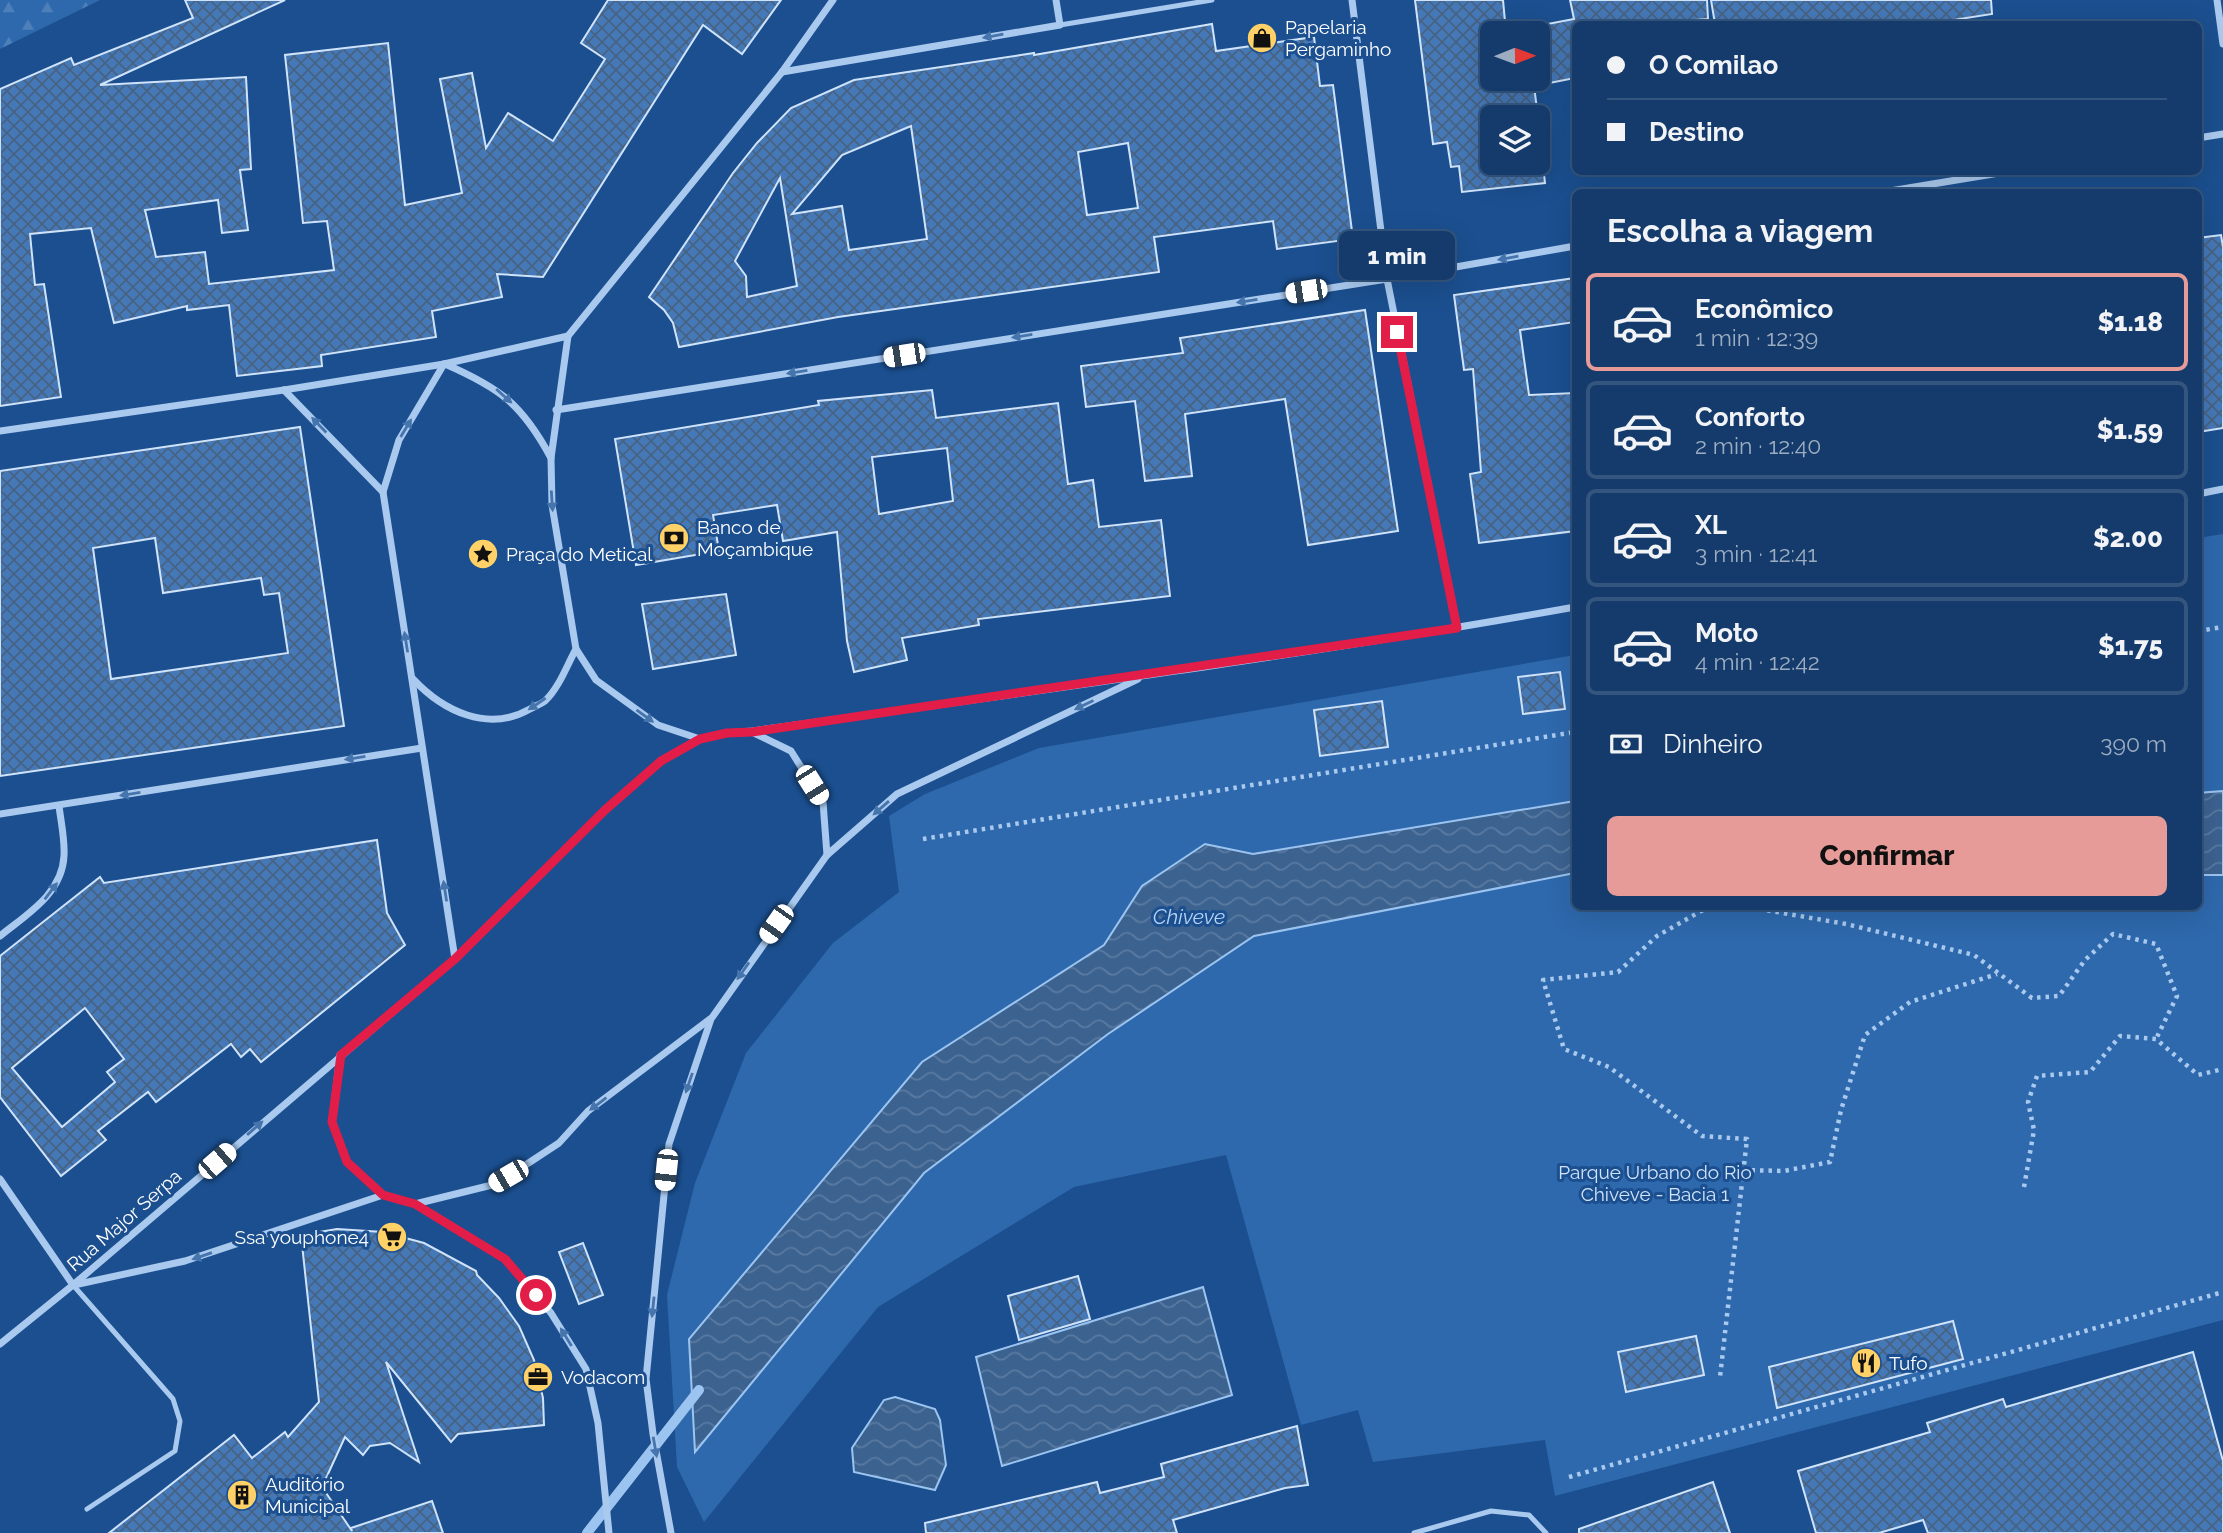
<!DOCTYPE html>
<html lang="pt">
<head>
<meta charset="utf-8">
<style>
  body { margin:0; font-family:Raleway,sans-serif; background:#1d4271; color:#f1f3f6; height:100vh; display:flex; flex-direction:column; font-size:26px; white-space:nowrap }
  * { box-sizing:border-box; margin:0 }
  p { font-size:23px; color:#9dadc1 }
  .icon { flex:none; width:38px; height:38px; fill:none; stroke:currentColor; stroke-width:2; stroke-linecap:round; stroke-linejoin:round }
  .map { position:relative; flex:1; overflow:hidden }
  .details { position:absolute; left:1572px; top:189px; width:630px; height:721px; display:flex; flex-direction:column; background:#143b6b; border-radius:10px; box-shadow:0 7px 28px #0002,0 0 0 2px #33557e }
  .details>* { flex:none }
  .banner { position:absolute; left:1572px; top:21px; width:630px; height:154px; border-radius:10px; box-shadow:0 7px 28px #0002,0 0 0 2px #33557e; display:grid; align-content:center; height:154px; padding:0 35px; background:#143b6b }
  .needle { width:46px; rotate:89deg }
  .fabs { position:absolute; left:1480px; top:21px; display:grid; gap:14px }
  .fabs a { display:grid; place-items:center; width:70px; height:70px; border-radius:10px; background:#143b6b; box-shadow:0 7px 28px #0002,0 0 0 2px #33557e; font-size:35px }
  .end { position:absolute; width:32px; height:32px; margin:-16px; border:9px solid #e11d48; background:#fff; box-shadow:0 0 0 4px #fff }
  .from { border-radius:50% }
  .bubble { position:absolute; height:49px; border-radius:10px; background:#143b6b; box-shadow:0 7px 28px #0002,0 0 0 2px #33557e; font-size:23px; font-weight:800; line-height:49px; text-align:center }
  .car { position:absolute; width:21px; height:42px; margin:-21px -10px; border-radius:9px; box-shadow:0 0 5px 2px #0007; background:linear-gradient(#fff 24%,#345 0 40%,#fff 0 76%,#345 0 86%,#fff 0) }
  .banner b { display:flex; align-items:center; gap:24px; height:66px; font-size:26px }
  .banner b+b { border-top:2px solid #33557e }
  .banner i { width:18px; height:18px; background:#f1f3f6 }
  ul { padding:0; list-style:none }
  li { display:flex; align-items:center; gap:21px; height:98px; margin:0 14px 10px; padding:0 21px; border:4px solid #33557e; border-radius:10px }
  li div { flex:1 }
  li b { display:block; font-size:26px }
  li em { font-style:normal; font-weight:800 }
  li.current { border-color:#e69b98 }
  li>.icon { width:63px; height:63px; stroke-width:1.5 }
  h2 { padding:0 35px; font-size:32px; line-height:84px }
  .pay { display:flex; align-items:center; gap:18px; height:77px; padding:0 35px; font-size:26px }
  .pay p { margin-inline-start:auto }
  .action { display:flex; gap:14px; margin-top:auto; padding:14px 35px }
  .action a { flex:1; height:80px; border-radius:10px; background:#e69b98; color:#111; font-size:28px; font-weight:800; line-height:80px; text-align:center }
  .map>svg:first-child { display:block }
  .forest { fill:url(#forest-firs) }
  .park { fill:#2e69ad }
  .water { fill:url(#water-waves); stroke:#9cc4f0; stroke-width:2 }
  .lines { fill:none; stroke-linecap:round; stroke-linejoin:round }
  .stream { stroke:#9cc4f0; stroke-width:10 }
  .building { fill:url(#building-cross-hatch); stroke:#cfe3fa; stroke-width:2; fill-rule:evenodd }
  .path { stroke:#a9c9ee; stroke-width:4.5; stroke-dasharray:3.5 5; stroke-linecap:butt }
  .service { stroke:#a9c9ee; stroke-width:5 }
  .minor { stroke:#a9c9ee; stroke-width:7 }
  .oneway { fill:#4674ac }
  .route { stroke:#e11d48; stroke-width:9 }
  .labels { text-anchor:middle; stroke-width:6; stroke-linejoin:round; paint-order:stroke }
  .poi-label { font-size:19px; fill:#fff; stroke:#1b4f8f; text-anchor:start }
  .park-label { font-size:19px; fill:#cfe3fa; stroke:#1b4f8f }
  .street-label { font-size:19px; fill:#fff; stroke:#1b4f8f }
  .water-label { font-size:21px; font-style:italic; fill:#b5d3f5; stroke:#1b4f8f }
</style>
</head>
<body>
<div class="map">
<svg width="2223" height="1533" viewBox="0 0 2223 1533">
  <defs>
    <pattern id="forest-firs" width="22" height="20" patternUnits="userSpaceOnUse" patternTransform="scale(1.75)"><rect width="22" height="20" fill="#2e69ad"/><path d="M5 1l3.5 6h-7zM16 11l3.5 6h-7z" fill="#4d80b9"/></pattern>
    <pattern id="water-waves" width="16" height="10" patternUnits="userSpaceOnUse" patternTransform="scale(1.75)"><rect width="16" height="10" fill="#3c6290"/><path d="M0 5q4-4 8 0t8 0" fill="none" stroke="#597aa1"/></pattern>
    <pattern id="building-cross-hatch" width="8" height="8" patternUnits="userSpaceOnUse" patternTransform="scale(1.75)"><rect width="8" height="8" fill="#4478b7"/><path d="M0 0l8 8M0 8l8-8" fill="none" stroke="#486282"/></pattern>
  </defs>
  <rect width="100%" height="100%" fill="#1b4f8f"/>
  <path class="forest" d="M0,0h100l-100,49z"/>
  <path class="park" d="M2223,534v786l-668,176 -10,-56 -172,22 -15,-52 -57,15 -75,-270 -152,32 -196,120 -174,215 -27,-55 -10,-172 28,-112 51,-130 87,-110 66,-51 -10,-76 36,-22 114,-46 536,-93v251h623v-368z"/>
  <g class="water">
    <path d="M2223,791v84h-25v-82z"/>
    <path d="M1575,801v72l-321,63 -146,98 -184,139 -229,279 -6,-113 233,-277 182,-117 38,-59 63,-42 48,10z"/>
    <path d="M1203,1287l29,108 -230,71 -26,-109z"/>
    <path d="M895,1397l40,12 5,11 6,45 -11,25 -81,-18 -2,-24 32,-48z"/>
  </g>
  <g class="lines">
    <path class="stream" d="M587,1533l112,-143"/>
  </g>
  <g class="building">
    <path d="M185,0h100l-185,85 146,-8 5,92 -11,1 8,60 -26,3 -4,-33 -73,10 11,47 49,-5 4,32 125,-14 -7,-49 -24,2 -18,-168 103,-12 17,162 57,-12 -22,-114 32,-6 14,75 22,-35 45,28 52,-82 -24,-16 27,-43h173l-39,54 -39,-29 -160,252 -46,-3 5,23 -70,14 4,26 -115,18 1,11 -85,10 -8,-71 -42,5v-4l-73,17 -23,-95 -61,6 5,51 9,-1 17,113 -61,9v-317l71,-31 3,7 119,-47z"/>
    <path d="M1415,0h88l3,32 68,-13 -4,-19h137l1,19 -69,5h-64v54l-41,8 4,31h-45v46h45v-42l7,62 -83,9 -3,-26 -8,1 -4,-25 -14,2zM1493,33h45v46h-45z"/>
    <path d="M1711,0h280l1,14 -64,10h-213z"/>
    <path d="M1212,24l4,27 98,-14 6,49 13,-1 20,154 -76,10 -4,-28 -119,16 5,35 -321,45 -159,30 -6,-24 -9,-13 -15,-13 84,-124 24,-30 34,-35 63,-28 180,-27v2zM911,126l16,113 -78,11 -7,-44 -50,8 50,-59zM1128,143l10,65 -51,7 -9,-63zM780,178l17,108 -50,11 -1,-21 -11,-15z"/>
    <path d="M2221,235l2,12v181l-25,4v-194z"/>
    <path d="M1575,278v44l-55,8 9,65 46,-2v138l-96,12 -9,-69 11,-2 -8,-103 -9,1 -10,-75z"/>
    <path d="M1365,310l33,221 -90,14 -23,-146 -100,15 7,62 -47,5 -10,-80 -49,6 -5,-41 102,-13 -3,-15z"/>
    <path d="M932,390l4,28 122,-15 10,81 25,-4 6,47 62,-7 9,76 -192,23 1,6 -77,13 5,22 -53,12 -7,-31 -10,-109 -54,9 -6,-36 -64,10 6,36 -83,14 -21,-126 204,-34 -1,-4zM947,448l6,53 -74,13 -7,-57z"/>
    <path d="M300,427l44,299 -344,50v-305zM155,538l8,55 98,-15 3,17 15,-2 9,60 -177,26 -18,-131z"/>
    <path d="M726,594l10,61 -83,14 -11,-65z"/>
    <path d="M1560,672l5,37 -42,5 -5,-37z"/>
    <path d="M1382,701l6,46 -68,9 -6,-46z"/>
    <path d="M377,840l10,73 18,32 -144,117 -11,-13 -9,8 -10,-13 -75,58 -8,-10 -50,39 8,9 -45,36 -61,-79v-141l100,-79 4,6zM85,1008l39,51 -17,13 8,10 -53,45 -50,-59z"/>
    <path d="M337,1229l46,3 41,11 52,28 1,4 22,23 20,28 15,34 9,38 1,27 -86,9 -7,8 -65,-80 33,100 -29,-19 -20,3 -7,9 -18,-18 -23,50 30,44 -1,-3 81,-27 11,32h-334l125,-98 18,23 33,-26 3,5 31,-35 -18,-167z"/>
    <path d="M583,1243l20,52 -24,9 -20,-52z"/>
    <path d="M1078,1276l12,43 -71,21 -11,-44z"/>
    <path d="M1953,1321l10,38 -186,49 -8,-41z"/>
    <path d="M1696,1336l8,39 -78,17 -8,-40z"/>
    <path d="M2193,1352l30,109v72h-295l-5,-13 -44,13h-63l-18,-62 132,-39 -3,-9 76,-24 3,8z"/>
    <path d="M1297,1426l11,59 -23,3 -112,32 4,13h-251l-1,-10 172,-41 3,11 64,-16 -3,-13z"/>
    <path d="M1713,1482l17,51h-151v-4z"/>
  </g>
  <g class="lines">
    <g class="path">
      <path d="M2198,631l25,-4"/>
      <path d="M923,839l652,-107"/>
      <path d="M1710,906l-53,30 -39,36 -75,8 21,69 45,18 93,69 45,3 -27,238"/>
      <path d="M1742,906l104,18 128,31 58,43 27,-2 26,-36 28,-26 43,10 21,52 -21,43"/>
      <path d="M1743,1170l41,1 46,-9 11,-52 24,-75 45,-33 87,-28"/>
      <path d="M2024,1187l10,-57 -6,-28 9,-26 53,-4 30,-36 36,3 42,36 25,-6"/>
      <path d="M1569,1477l654,-185"/>
    </g>
    <g class="service">
      <path d="M1060,25l152,-25"/>
      <path d="M73,1285l100,114 7,22 -5,30 -88,58"/>
      <path d="M1414,1533l77,-22 38,4 17,18"/>
    </g>
    <g class="minor">
      <path d="M1352,0l35,279 70,349"/>
      <path d="M2217,0l6,44"/>
      <path d="M782,72l278,-47 -4,-25"/>
      <path d="M2198,138l25,-4"/>
      <path d="M1884,192l121,-20"/>
      <path d="M444,364l-45,76 -16,52 72,467"/>
      <path d="M445,364c55,24 77,40 106,94"/>
      <path d="M284,390l99,102"/>
      <path d="M556,410l831,-131 188,-33"/>
      <path d="M0,431l284,-41 160,-26 124,-28"/>
      <path d="M2198,494l25,-5"/>
      <path d="M413,679c30,32 75,54 117,30 5,-3 11,-5 15,-8 14,-13 22,-36 31,-52"/>
      <path d="M752,732l39,19 32,51 4,53"/>
      <path d="M700,739l-42,-14 -62,-45 -20,-31 -24,-144 -1,-47 17,-122 214,-264 51,-72"/>
      <path d="M0,814l422,-66"/>
      <path d="M0,936c27,-22 62,-42 64,-80 1,-16 -3,-34 -5,-50"/>
      <path d="M340,1055l-8,67 15,40 36,33 32,9 90,55 46,54 35,56 12,54 11,110"/>
      <path d="M0,1179l73,106"/>
      <path d="M415,1204l77,-19 32,-19 35,-23 29,-32 122,-92"/>
      <path d="M74,1285l111,-24 198,-66"/>
      <path d="M0,1344l73,-59 382,-326 150,-149 56,-49 39,-22 27,-6 25,-2c275,-39 550,-75 823,-124"/>
      <path d="M671,1533l-18,-99 -7,-55 23,-235 42,-125 116,-164 70,-61 241,-115"/>
    </g>
  </g>
  <defs><path id="oneway-solid" d="M-6-.8H1V-3.2L6.5 0L1 3.2V.8H-6Z" transform="scale(1.75)"/></defs>
  <g class="oneway">
    <use href="#oneway-solid" transform="translate(993 36) rotate(170)"/>
    <use href="#oneway-solid" transform="translate(1508 258) rotate(170)"/>
    <use href="#oneway-solid" transform="translate(1247 301) rotate(171)"/>
    <use href="#oneway-solid" transform="translate(1022 336) rotate(171)"/>
    <use href="#oneway-solid" transform="translate(797 372) rotate(171)"/>
    <use href="#oneway-solid" transform="translate(504 396) rotate(42)"/>
    <use href="#oneway-solid" transform="translate(319 425) rotate(-134)"/>
    <use href="#oneway-solid" transform="translate(406 428) rotate(-59)"/>
    <use href="#oneway-solid" transform="translate(552 501) rotate(86)"/>
    <use href="#oneway-solid" transform="translate(406 642) rotate(-99)"/>
    <use href="#oneway-solid" transform="translate(537 704) rotate(146)"/>
    <use href="#oneway-solid" transform="translate(1084 705) rotate(154)"/>
    <use href="#oneway-solid" transform="translate(645 716) rotate(36)"/>
    <use href="#oneway-solid" transform="translate(355 758) rotate(171)"/>
    <use href="#oneway-solid" transform="translate(130 794) rotate(171)"/>
    <use href="#oneway-solid" transform="translate(881 808) rotate(139)"/>
    <use href="#oneway-solid" transform="translate(51 891) rotate(-53)"/>
    <use href="#oneway-solid" transform="translate(445 891) rotate(-99)"/>
    <use href="#oneway-solid" transform="translate(743 971) rotate(125)"/>
    <use href="#oneway-solid" transform="translate(689 1083) rotate(109)"/>
    <use href="#oneway-solid" transform="translate(598 1104) rotate(143)"/>
    <use href="#oneway-solid" transform="translate(255 1128) rotate(-41)"/>
    <use href="#oneway-solid" transform="translate(202 1256) rotate(161)"/>
    <use href="#oneway-solid" transform="translate(653 1307) rotate(96)"/>
    <use href="#oneway-solid" transform="translate(566 1337) rotate(-122)"/>
    <use href="#oneway-solid" transform="translate(655 1447) rotate(80)"/>
  </g>
  <g class="lines">
    <path class="route" d="M536,1295l-31,-36 -90,-55 -32,-9 -36,-33 -15,-40 9,-67 114,-96 150,-149 56,-49 39,-22 27,-6 25,-1 705,-104 -60,-296"/>
  </g>
  <defs>
    <g id="shop-disc" transform="scale(1.575)"><circle r="9.5" fill="#ffd166" stroke="#1b4f8f"/><path d="M-5-2.5h2.3a2.7 3.5 0 0 1 5.4 0H5L5.5 6h-11ZM-1.5-2.5h3a1.5 2.3 0 0 0-3 0Z" fill="#111"/></g>
    <g id="bank-disc" transform="scale(1.575)"><circle r="9.5" fill="#ffd166" stroke="#1b4f8f"/><path d="M-6-4H6V4H-6ZM0-2.3a2.3 2.3 0 1 0 0 4.6a2.3 2.3 0 1 0 0-4.6Z" fill="#111"/></g>
    <g id="sight-disc" transform="scale(1.575)"><circle r="9.5" fill="#ffd166" stroke="#1b4f8f"/><path d="M0-6L1.8-2.2L6-1.7L2.9 1.2L3.7 5.4L0 3.3L-3.7 5.4L-2.9 1.2L-6-1.7L-1.8-2.2Z" fill="#111"/></g>
    <g id="supermarket-disc" transform="scale(1.575)"><circle r="9.5" fill="#ffd166" stroke="#1b4f8f"/><path d="M-6-5.5h2.5l.6 2H6L4.5 2H-2.5L-4.4-4H-6ZM-1.5 3.2a1.3 1.3 0 1 0 .1 0ZM3 3.2a1.3 1.3 0 1 0 .1 0Z" fill="#111"/></g>
    <g id="restaurant-disc" transform="scale(1.575)"><circle r="9.5" fill="#ffd166" stroke="#1b4f8f"/><path d="M-5-6h1v4h1v-4h1v4h1v-4h1v5L-1.5 .5V6h-2V.5L-5-1ZM5-6V6H3V1.5H1.5Q1.5-4 5-6Z" fill="#111"/></g>
    <g id="office-disc" transform="scale(1.575)"><circle r="9.5" fill="#ffd166" stroke="#1b4f8f"/><path d="M-6-3h4V-5.5h4V-3h4V5H-6ZM-1-4.5V-3h2v-1.5ZM-6 0V1H6V0Z" fill="#111"/></g>
    <g id="building-disc" transform="scale(1.575)"><circle r="9.5" fill="#ffd166" stroke="#1b4f8f"/><path d="M-4-6H4V6H1V3H-1V6H-4ZM-2.5-4.3h1.7v1.8h-1.7ZM.8-4.3h1.7v1.8H.8ZM-2.5-1h1.7V.8h-1.7ZM.8-1h1.7V.8H.8Z" fill="#111"/></g>
  </defs>
  <g fill-rule="evenodd">
    <use href="#shop-disc" x="1262" y="38"/>
    <use href="#bank-disc" x="674" y="538"/>
    <use href="#sight-disc" x="483" y="554"/>
    <use href="#supermarket-disc" x="392" y="1237"/>
    <use href="#restaurant-disc" x="1866" y="1363"/>
    <use href="#office-disc" x="538" y="1377"/>
    <use href="#building-disc" x="242" y="1495"/>
  </g>
  <g class="labels">
    <g class="poi-label">
      <text x="1285" y="34">Papelaria<tspan x="1285" dy="22">Pergaminho</tspan></text>
      <text x="697" y="534">Banco de<tspan x="697" dy="22">Moçambique</tspan></text>
      <text x="506" y="561">Praça do Metical</text>
      <text x="369" y="1244" text-anchor="end">Ssa youphone4</text>
      <text x="1889" y="1370">Tufo</text>
      <text x="561" y="1384">Vodacom</text>
      <text x="265" y="1491">Auditório<tspan x="265" dy="22">Municipal</tspan></text>
    </g>
    <g class="park-label">
      <text x="1655" y="1179">Parque Urbano do Rio<tspan x="1655" dy="22">Chiveve - Bacia 1</tspan></text>
    </g>
    <g class="street-label">
      <text transform="translate(124 1220) rotate(-41)" y="7">Rua Major Serpa</text>
    </g>
    <g class="water-label">
      <text x="1189" y="924">Chiveve</text>
    </g>
  </g>
</svg>
<div class="fabs">
<a><svg class="needle" viewBox="-14 -14 28 28"><path d="M0-13l5 13h-10z" fill="#e53935"/><path d="M0 13l5-13h-10z" fill="#9dadc1"/></svg></a>
<a><svg class="icon" aria-label="layers" viewBox="0 0 24 24"><path d="M12 4l9 5-9 5-9-5zM3 14l9 5 9-5"/></svg></a>
</div>
<i class="end from" style="left:536px;top:1295px"></i>
<i class="end" style="left:1397px;top:332px"></i>
<div class="bubble" style="left:1339px;top:231px;width:116px">1 min</div>
<i class="car" style="left:1306px;top:291px;rotate:261deg"></i>
<i class="car" style="left:904px;top:355px;rotate:261deg"></i>
<i class="car" style="left:812px;top:785px;rotate:148deg"></i>
<i class="car" style="left:776px;top:924px;rotate:215deg"></i>
<i class="car" style="left:217px;top:1161px;rotate:49deg"></i>
<i class="car" style="left:666px;top:1170px;rotate:186deg"></i>
<i class="car" style="left:508px;top:1176px;rotate:240deg"></i>
<div class="banner">
<b><i class="from"></i>O Comilao</b>
<b><i></i>Destino</b>
</div>
<section class="details">
<h2>Escolha a viagem</h2>
<ul>
<li class="current"><svg class="icon" aria-label="car" viewBox="0 0 24 24"><path d="M5 17H2v-5l4-1 3-4h7l3 4 3 1v5h-3M9 17h6M6 11h13"/><circle cx="7" cy="17" r="2"/><circle cx="17" cy="17" r="2"/></svg><div><b>Econômico</b><p>1 min · 12:39</p></div><em>$1.18</em></li>
<li><svg class="icon" aria-label="car" viewBox="0 0 24 24"><path d="M5 17H2v-5l4-1 3-4h7l3 4 3 1v5h-3M9 17h6M6 11h13"/><circle cx="7" cy="17" r="2"/><circle cx="17" cy="17" r="2"/></svg><div><b>Conforto</b><p>2 min · 12:40</p></div><em>$1.59</em></li>
<li><svg class="icon" aria-label="car" viewBox="0 0 24 24"><path d="M5 17H2v-5l4-1 3-4h7l3 4 3 1v5h-3M9 17h6M6 11h13"/><circle cx="7" cy="17" r="2"/><circle cx="17" cy="17" r="2"/></svg><div><b>XL</b><p>3 min · 12:41</p></div><em>$2.00</em></li>
<li><svg class="icon" aria-label="car" viewBox="0 0 24 24"><path d="M5 17H2v-5l4-1 3-4h7l3 4 3 1v5h-3M9 17h6M6 11h13"/><circle cx="7" cy="17" r="2"/><circle cx="17" cy="17" r="2"/></svg><div><b>Moto</b><p>4 min · 12:42</p></div><em>$1.75</em></li>
</ul>
<div class="pay"><svg class="icon" aria-label="cash" viewBox="0 0 24 24"><path d="M3 7h18v10H3z"/><circle cx="12" cy="12" r="2"/></svg>Dinheiro<p>390 m</p></div>
<div class="action"><a>Confirmar</a></div>
</section>
</div>
</body>
</html>
